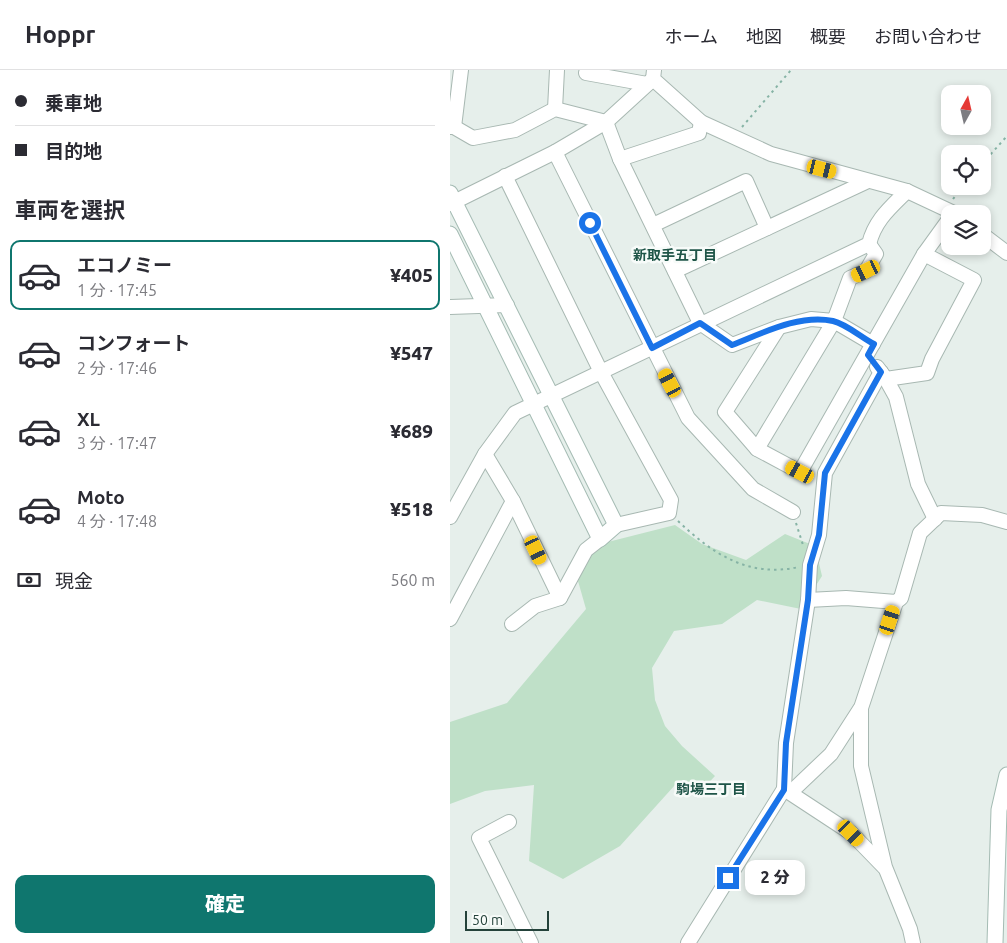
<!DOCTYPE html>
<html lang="ja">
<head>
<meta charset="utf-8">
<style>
  body { margin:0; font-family:Ubuntu,"Noto Sans JP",sans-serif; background:#f7f7f7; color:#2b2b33; height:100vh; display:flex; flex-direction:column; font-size:19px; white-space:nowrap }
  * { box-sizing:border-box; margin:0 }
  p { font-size:16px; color:#7c7c81 }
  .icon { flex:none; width:28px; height:28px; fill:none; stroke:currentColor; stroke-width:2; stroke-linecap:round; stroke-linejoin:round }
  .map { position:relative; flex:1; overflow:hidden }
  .panel { display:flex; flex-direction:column; background:#fff; width:450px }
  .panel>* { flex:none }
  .guide { display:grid; align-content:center; height:110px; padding:0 15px; background:#fff }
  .needle { width:32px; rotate:8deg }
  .buttons { position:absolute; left:491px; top:15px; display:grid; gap:10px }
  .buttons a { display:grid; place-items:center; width:50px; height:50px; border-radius:10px; background:#fff; box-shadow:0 2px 8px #0003; font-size:25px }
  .scale { position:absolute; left:15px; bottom:12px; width:84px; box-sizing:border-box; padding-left:5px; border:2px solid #24423a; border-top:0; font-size:14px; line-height:18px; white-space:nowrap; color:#24423a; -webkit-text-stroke:4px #f7fbf9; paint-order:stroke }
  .end { position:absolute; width:22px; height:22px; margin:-11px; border:6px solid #1a73e8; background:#fff; box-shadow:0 0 0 2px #fff }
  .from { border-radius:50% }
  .bubble { position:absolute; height:35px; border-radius:10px; background:#fff; box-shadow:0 2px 8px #0003; font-size:16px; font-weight:800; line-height:35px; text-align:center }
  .car { position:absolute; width:15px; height:30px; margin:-15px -8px; border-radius:6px; box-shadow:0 0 4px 1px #0007; background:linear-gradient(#f5c518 24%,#345 0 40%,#f5c518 0 76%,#345 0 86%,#f5c518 0) }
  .guide b { display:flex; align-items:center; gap:18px; height:48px; font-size:19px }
  .guide b+b { border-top:1px solid #e1e1e2 }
  .guide i { width:12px; height:12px; background:#2b2b33 }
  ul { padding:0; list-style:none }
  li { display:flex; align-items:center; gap:15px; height:70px; margin:0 10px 8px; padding:0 5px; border:2px solid transparent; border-radius:10px }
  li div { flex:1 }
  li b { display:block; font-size:19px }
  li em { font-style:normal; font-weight:800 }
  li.on { border-color:#0f766e }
  li>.icon { width:45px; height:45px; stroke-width:1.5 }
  h2 { padding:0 15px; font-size:22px; line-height:60px }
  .pay { display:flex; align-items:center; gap:12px; height:55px; padding:0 15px; font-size:19px }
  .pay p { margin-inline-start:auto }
  .cta { display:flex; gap:10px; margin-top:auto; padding:10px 15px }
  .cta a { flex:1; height:58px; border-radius:10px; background:#0f766e; color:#fff; font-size:20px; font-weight:800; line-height:58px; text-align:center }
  header { display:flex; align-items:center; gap:30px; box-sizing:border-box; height:70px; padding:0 25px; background:#fff; border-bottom:1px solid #e1e1e2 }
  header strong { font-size:24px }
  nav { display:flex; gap:28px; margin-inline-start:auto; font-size:18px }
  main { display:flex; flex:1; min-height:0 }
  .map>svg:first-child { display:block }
  .green { fill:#bfe0c8 }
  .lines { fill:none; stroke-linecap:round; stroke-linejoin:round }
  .street-casing { stroke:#a8b8b2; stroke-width:16 }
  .secondary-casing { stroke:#a4bbb3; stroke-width:17 }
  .path { stroke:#86b3a5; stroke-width:2; stroke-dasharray:2.5 4; stroke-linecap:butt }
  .street { stroke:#fff; stroke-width:14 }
  .secondary { stroke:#fff; stroke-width:15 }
  .route { stroke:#1a73e8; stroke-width:6 }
  .labels { text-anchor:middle; stroke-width:5; stroke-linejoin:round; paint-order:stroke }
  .neighbourhood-label { font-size:14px; font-weight:bold; fill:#1f5548; stroke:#f7fbf9 }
</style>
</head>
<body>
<header>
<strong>Hoppr</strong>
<nav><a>ホーム</a><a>地図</a><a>概要</a><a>お問い合わせ</a></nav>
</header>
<main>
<section class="panel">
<div class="guide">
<b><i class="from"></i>乗車地</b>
<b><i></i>目的地</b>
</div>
<h2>車両を選択</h2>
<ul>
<li class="on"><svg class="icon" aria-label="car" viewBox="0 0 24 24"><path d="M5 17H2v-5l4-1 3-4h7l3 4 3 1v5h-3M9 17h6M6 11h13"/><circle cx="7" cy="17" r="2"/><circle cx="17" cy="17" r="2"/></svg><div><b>エコノミー</b><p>1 分 · 17:45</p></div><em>¥405</em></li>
<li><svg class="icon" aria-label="car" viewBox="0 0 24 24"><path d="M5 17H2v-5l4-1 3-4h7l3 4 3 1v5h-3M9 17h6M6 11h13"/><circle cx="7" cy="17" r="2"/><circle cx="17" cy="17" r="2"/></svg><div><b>コンフォート</b><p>2 分 · 17:46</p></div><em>¥547</em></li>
<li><svg class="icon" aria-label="car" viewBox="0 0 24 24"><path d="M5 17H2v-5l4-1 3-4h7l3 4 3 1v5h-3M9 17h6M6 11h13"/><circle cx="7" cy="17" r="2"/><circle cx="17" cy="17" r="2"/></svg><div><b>XL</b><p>3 分 · 17:47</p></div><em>¥689</em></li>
<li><svg class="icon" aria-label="car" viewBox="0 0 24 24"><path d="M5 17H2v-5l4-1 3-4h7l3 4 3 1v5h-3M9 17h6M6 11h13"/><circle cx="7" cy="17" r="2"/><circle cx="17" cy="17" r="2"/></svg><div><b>Moto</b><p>4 分 · 17:48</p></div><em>¥518</em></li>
</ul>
<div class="pay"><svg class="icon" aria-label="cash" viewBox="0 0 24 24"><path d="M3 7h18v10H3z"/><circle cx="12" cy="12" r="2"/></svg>現金<p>560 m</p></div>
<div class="cta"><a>確定</a></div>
</section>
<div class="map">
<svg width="557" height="873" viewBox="0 0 557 873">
  <rect width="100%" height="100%" fill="#e6efeb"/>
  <path class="green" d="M225,455l27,19 44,16 39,-26 30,12 7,30 -21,33 -44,-9 -35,24 -48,7 -22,37 3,32 10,26 17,20 33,30 -14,15 -26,-6 -55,61 -57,33 -34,-18 5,-76 -49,6 -35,13v-82l57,-19 79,-94 -8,-28 14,-35z"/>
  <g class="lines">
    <g class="street-casing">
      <g id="street">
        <path d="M204,0l-1,9 48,43 70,32 136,37 49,23"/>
        <path d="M136,3l61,11"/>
        <path d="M105,39l2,-39"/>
        <path d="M0,57h4l19,11 42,-8 40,-21 51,13 14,37 80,164 32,22 47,-18 32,-8 23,2 16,-43 16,-7 10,-17 -7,-10"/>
        <path d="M4,57l7,-57"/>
        <path d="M105,82l133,266 65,71 40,23"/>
        <path d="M170,89l79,-26 2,-11"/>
        <path d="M55,106l96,196 70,128 -2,13 -53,12"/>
        <path d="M0,134l105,-52 51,-30 47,-43"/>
        <path d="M203,155l93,-44 21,47"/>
        <path d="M532,164l25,19"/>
        <path d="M225,201l193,-90"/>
        <path d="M0,237l57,-2"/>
        <path d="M329,257l-54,85 32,37 43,23 124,-218 26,-36"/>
        <path d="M427,297l9,12 41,-6 5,-14 42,-79 -50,-26"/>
        <path d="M436,309l10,18 22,87 17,35"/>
        <path d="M307,379l77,-128 39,23"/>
        <path d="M35,384l28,47 47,97 -25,8 -23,18"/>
        <path d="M0,447l35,-63 30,-41 354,-169c6,-24 21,-36 38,-53"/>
        <path d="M110,528l26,-48 14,-11"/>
        <path d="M358,530l38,-2 50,4"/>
        <path d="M0,549l63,-118"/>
        <path d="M334,719l2,-46 22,-143 2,-35 9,-30 6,-62 56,-101"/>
        <path d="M341,722l40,-38 29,-45"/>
        <path d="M59,752l-30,16 52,105"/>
        <path d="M238,873l96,-154 67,44 33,34"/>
        <path d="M463,873l-3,-14 -25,-62 -24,-101v-58l35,-106 5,-4 19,-65 21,-20 41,2 25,7"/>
      </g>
    </g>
    <g class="secondary-casing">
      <g id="secondary">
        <path d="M0,123l166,332 -16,14 -150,-305"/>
        <path d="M545,873l4,-133 8,-35"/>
      </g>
    </g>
    <g class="path">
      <path d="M292,57l49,-57"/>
      <path d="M532,94l25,-28"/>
      <path d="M503,129l10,-13"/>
      <path d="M228,451c35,33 70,57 121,46"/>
      <path d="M346,453l7,22"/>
    </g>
    <use href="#street" class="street"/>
    <use href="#secondary" class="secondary"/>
  </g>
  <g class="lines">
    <path class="route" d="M140,153l62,125 48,-25 32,22c31,-12 67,-31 101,-24 13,3 28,16 41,23l-6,11 13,17 -56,101 -6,62 -9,30 -2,35 -22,143 -2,47 -56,88"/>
  </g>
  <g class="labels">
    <g class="neighbourhood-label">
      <text x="225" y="190">新取手五丁目</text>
      <text x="261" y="724">駒場三丁目</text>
    </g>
  </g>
</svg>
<div class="buttons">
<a><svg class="needle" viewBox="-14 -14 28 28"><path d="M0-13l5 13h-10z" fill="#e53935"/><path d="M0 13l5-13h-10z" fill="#7c7c81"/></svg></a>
<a><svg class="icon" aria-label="locate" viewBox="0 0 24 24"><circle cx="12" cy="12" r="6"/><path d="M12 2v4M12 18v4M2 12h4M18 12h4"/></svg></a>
<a><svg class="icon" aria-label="layers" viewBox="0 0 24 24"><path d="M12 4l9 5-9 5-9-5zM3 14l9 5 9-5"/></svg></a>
</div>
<div class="scale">50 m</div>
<i class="end from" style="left:140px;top:153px"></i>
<i class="end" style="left:278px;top:808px"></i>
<div class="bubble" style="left:295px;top:790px;width:60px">2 分</div>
<i class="car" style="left:372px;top:99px;rotate:104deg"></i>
<i class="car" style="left:416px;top:201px;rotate:244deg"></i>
<i class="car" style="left:220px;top:313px;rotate:332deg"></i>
<i class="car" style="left:350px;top:402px;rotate:298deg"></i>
<i class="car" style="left:86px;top:480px;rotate:155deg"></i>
<i class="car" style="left:440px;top:550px;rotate:18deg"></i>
<i class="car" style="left:401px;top:763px;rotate:136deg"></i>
</div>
</main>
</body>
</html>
